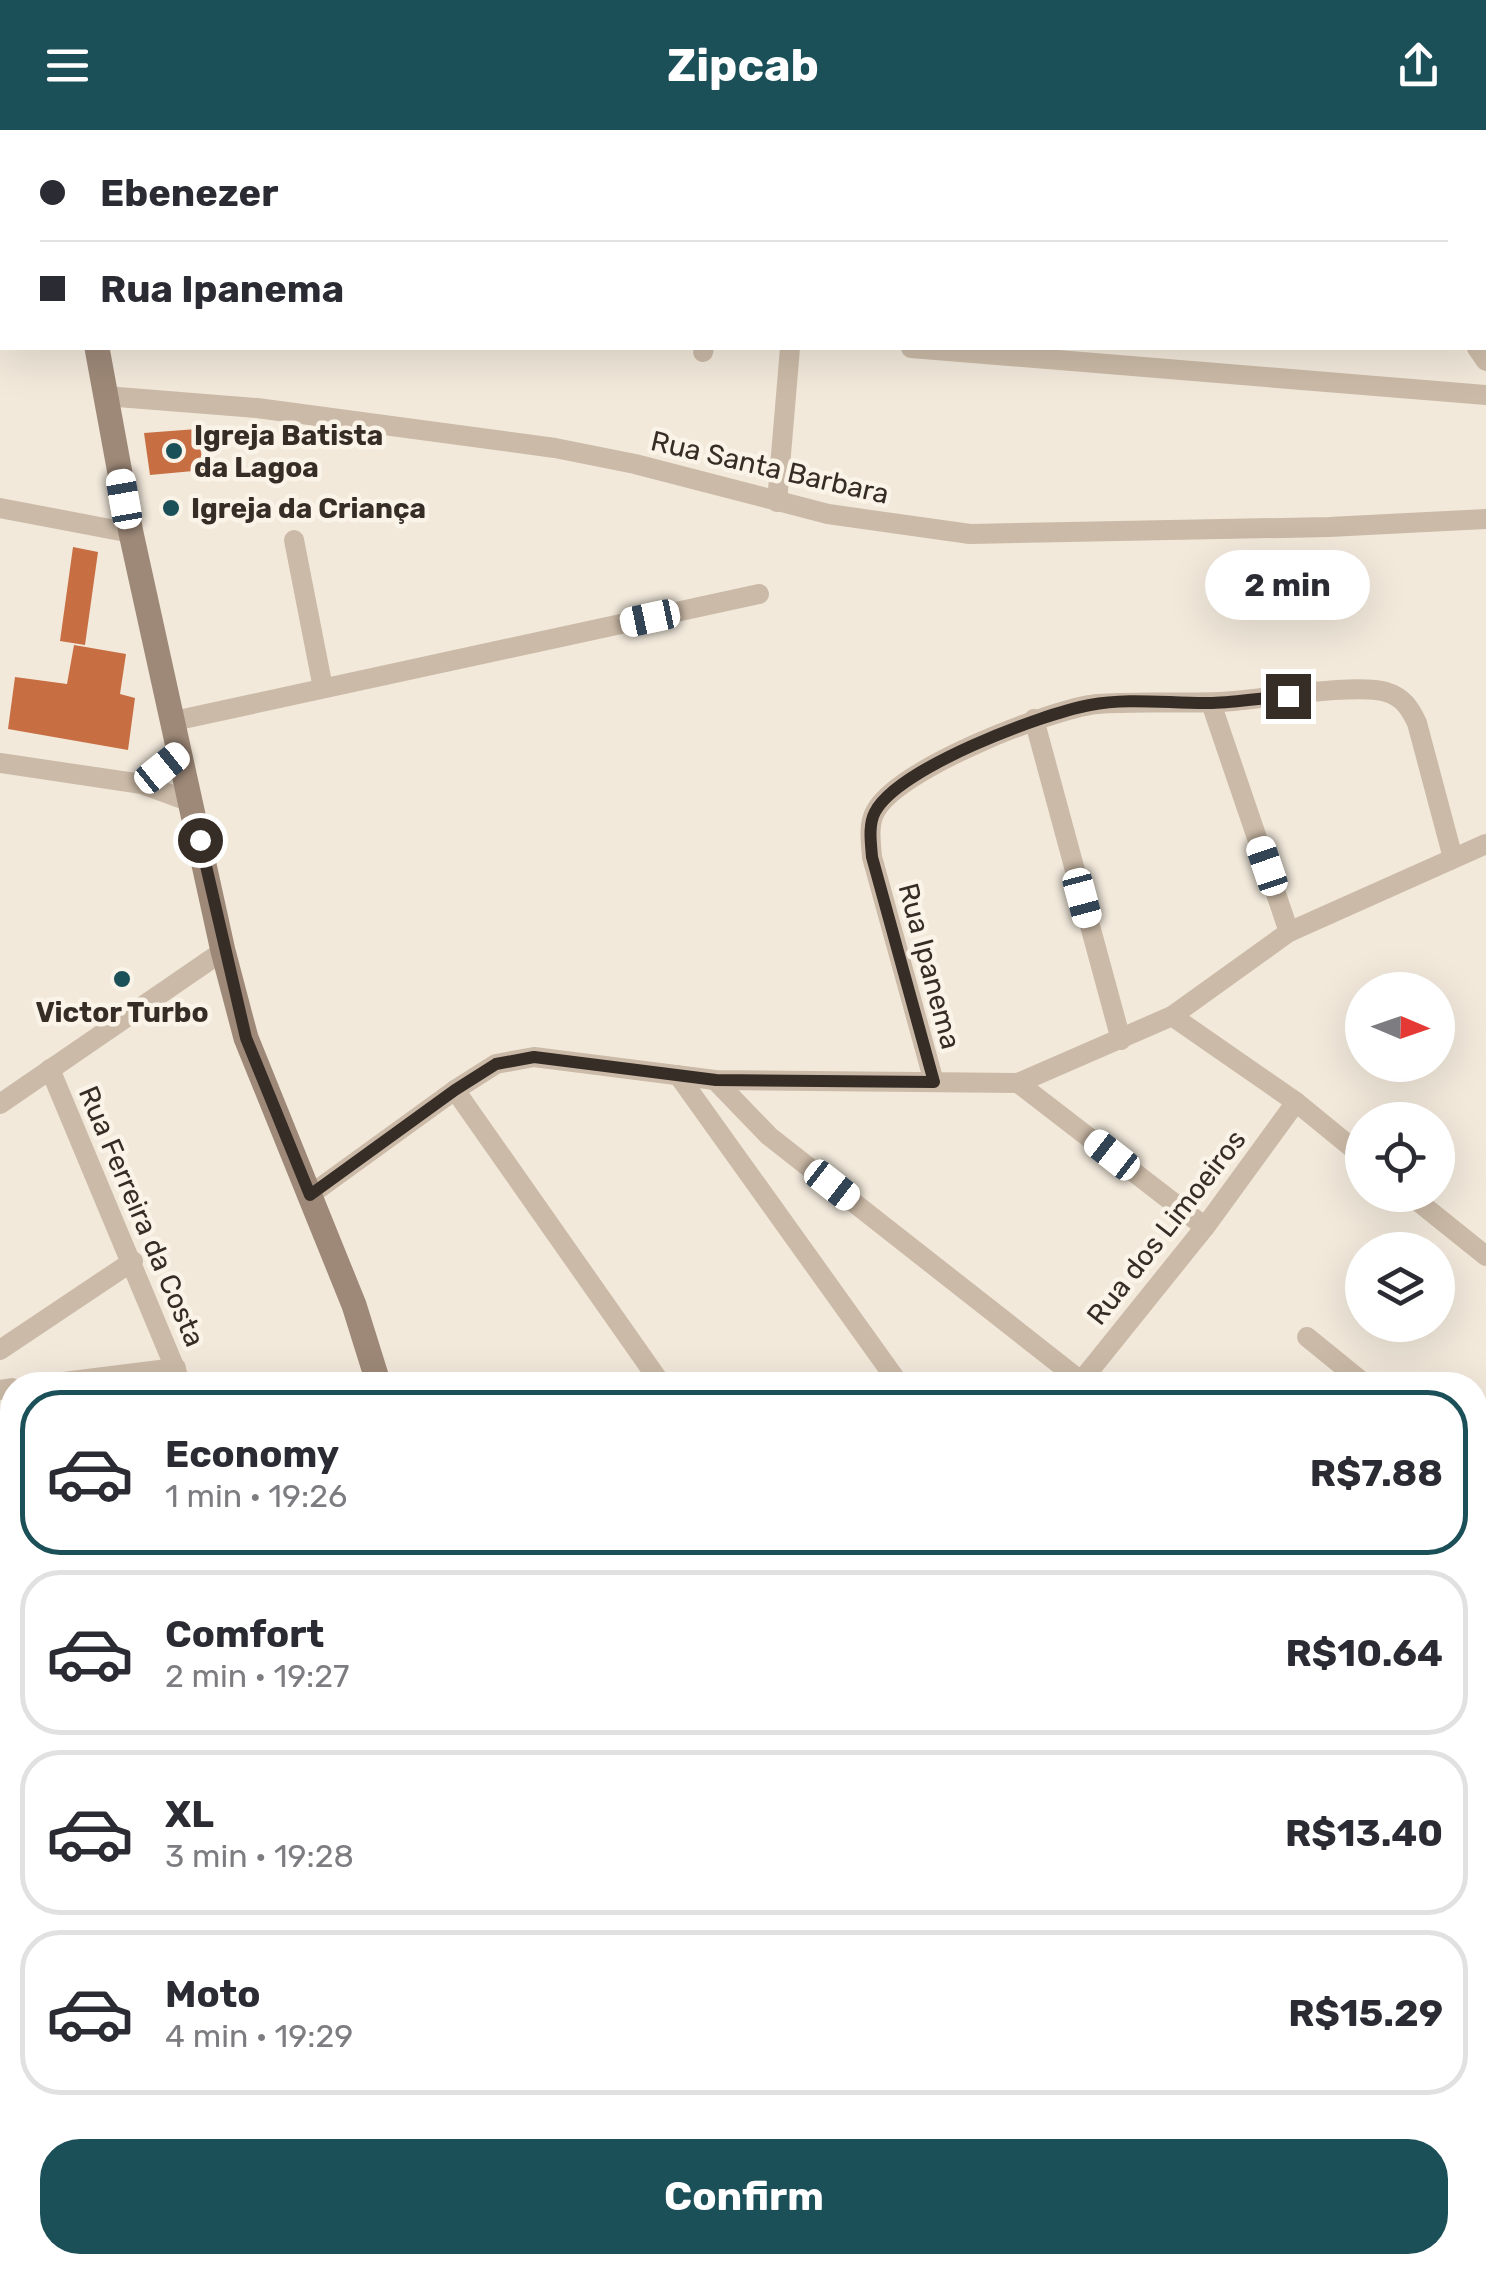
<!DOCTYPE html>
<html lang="en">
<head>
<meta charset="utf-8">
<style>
  body { margin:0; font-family:Rubik,sans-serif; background:#f2f2f3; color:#2b2b33; height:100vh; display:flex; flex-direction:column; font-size:38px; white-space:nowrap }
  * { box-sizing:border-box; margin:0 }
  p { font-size:32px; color:#7c7c81 }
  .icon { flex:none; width:55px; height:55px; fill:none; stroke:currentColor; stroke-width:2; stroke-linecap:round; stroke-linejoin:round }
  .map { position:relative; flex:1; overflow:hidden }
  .panel { position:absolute; left:0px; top:1242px; width:1488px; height:902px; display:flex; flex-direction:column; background:#fff; border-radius:40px 40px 0 0; box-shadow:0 10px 40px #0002 }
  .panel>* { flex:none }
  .guide { position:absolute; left:0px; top:0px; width:1488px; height:220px; box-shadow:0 10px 40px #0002; display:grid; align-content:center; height:220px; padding:0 40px; background:#fff }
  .needle { width:65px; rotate:92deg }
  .controls { position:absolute; left:1345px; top:842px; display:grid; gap:20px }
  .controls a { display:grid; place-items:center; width:110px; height:110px; border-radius:50%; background:#fff; box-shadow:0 10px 40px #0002; font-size:50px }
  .end { position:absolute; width:45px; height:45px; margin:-22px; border:12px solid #372d27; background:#fff; box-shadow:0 0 0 5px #fff }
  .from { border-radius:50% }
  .bubble { position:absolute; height:70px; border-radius:35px; background:#fff; box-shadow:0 10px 40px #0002; font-size:32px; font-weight:700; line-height:70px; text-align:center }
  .car { position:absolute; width:30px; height:60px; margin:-30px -15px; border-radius:12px; box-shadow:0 0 8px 2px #0007; background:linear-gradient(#fff 24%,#345 0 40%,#fff 0 76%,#345 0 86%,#fff 0) }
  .guide b { display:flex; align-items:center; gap:35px; height:95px; font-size:38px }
  .guide b+b { border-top:2px solid #e1e1e2 }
  .guide i { width:25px; height:25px; background:#2b2b33 }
  ul { padding:18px 0 0; list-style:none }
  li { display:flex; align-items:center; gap:30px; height:165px; margin:0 20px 15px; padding:0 20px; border:5px solid #e1e1e2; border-radius:40px }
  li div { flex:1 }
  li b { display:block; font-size:38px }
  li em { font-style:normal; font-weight:700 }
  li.active { border-color:#1c5059 }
  li>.icon { width:90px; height:90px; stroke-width:1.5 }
  .action { display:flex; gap:20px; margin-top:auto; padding:20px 40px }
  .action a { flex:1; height:115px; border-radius:40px; background:#1c5059; color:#fff; font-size:40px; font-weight:700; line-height:115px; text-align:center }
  header { display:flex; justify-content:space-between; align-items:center; height:130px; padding:0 40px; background:#1c5059; color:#fff; font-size:45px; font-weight:700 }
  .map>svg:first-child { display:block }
  .water { fill:#79a9b0 }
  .building { fill:#c86e43 }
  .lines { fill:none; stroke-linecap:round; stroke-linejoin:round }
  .street { stroke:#cbbaa7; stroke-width:20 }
  .secondary { stroke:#9e8978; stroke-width:25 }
  .route { stroke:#372d27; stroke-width:12 }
  .poi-dot { fill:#1c5059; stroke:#faf3e7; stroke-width:4 }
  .labels { text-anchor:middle; stroke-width:9; stroke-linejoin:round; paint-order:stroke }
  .poi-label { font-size:28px; font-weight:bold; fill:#372d27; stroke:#faf3e7; text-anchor:start }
  .street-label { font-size:28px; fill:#372d27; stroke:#faf3e7 }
</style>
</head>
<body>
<header><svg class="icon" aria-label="menu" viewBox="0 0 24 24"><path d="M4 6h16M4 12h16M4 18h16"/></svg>Zipcab<svg class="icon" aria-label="share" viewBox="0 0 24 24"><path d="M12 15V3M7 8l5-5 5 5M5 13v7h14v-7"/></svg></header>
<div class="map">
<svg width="1486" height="2143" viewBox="0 0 1486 2143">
  <rect width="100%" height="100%" fill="#f2e9db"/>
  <path class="water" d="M0,1841h12v291h1463v-48l11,4v55h-1486z"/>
  <g class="building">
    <path d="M197,299l7,41 -54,5 -6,-42z"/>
    <path d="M73,417l25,5 -13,93 -25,-4z"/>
    <path d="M74,515l52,9 -6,40 15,4 -7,52 -120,-21 7,-52 52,7z"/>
  </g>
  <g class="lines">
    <g class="street">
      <path d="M367,0l20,2"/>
      <path d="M1330,0l2,2"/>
      <path d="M260,2l1,-2"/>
      <path d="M416,2l1,-2"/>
      <path d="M564,2l1,-2"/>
      <path d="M720,2l1,-2"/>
      <path d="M817,2v-2"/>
      <path d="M1402,2l4,-2"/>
      <path d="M911,218l575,47"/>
      <path d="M1477,218l9,13"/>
      <path d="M703,222l1,-4"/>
      <path d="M105,266l152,12 298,40 80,16 193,50 142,20 359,-7 157,-8"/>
      <path d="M777,372l13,-154"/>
      <path d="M0,378l131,25"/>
      <path d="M294,410l29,148"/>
      <path d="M1211,573l78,229"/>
      <path d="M1034,589l87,321"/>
      <path d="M174,591l585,-127"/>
      <path d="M0,633l142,21 49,18"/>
      <path d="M142,654l39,-31"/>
      <path d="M1172,886l124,86 66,54"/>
      <path d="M50,939l132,316"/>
      <path d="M678,945l222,310"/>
      <path d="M715,950l54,56 317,249"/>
      <path d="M934,952l-62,-225c-1,-14 -4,-32 3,-45 22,-43 175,-103 222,-108 46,-4 92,1 137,-3 35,-3 123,-18 152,-9 17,5 24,16 31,31l36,135"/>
      <path d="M1018,953l187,144"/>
      <path d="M455,960l207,295"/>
      <path d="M0,974l223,-153"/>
      <path d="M310,1065l145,-105 41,-26 38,-7 181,23 303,3 154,-67 117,-84 197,-88"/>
      <path d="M1410,1065l76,61"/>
      <path d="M1307,1207l59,48"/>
      <path d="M0,1220l133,-89"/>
      <path d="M39,1255l137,-17"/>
      <path d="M1078,1255l127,-158 91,-125"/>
      <path d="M0,1260l12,-2"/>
      <path d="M1475,1343l11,9"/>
      <path d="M0,1450l12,-1"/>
      <path d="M1475,1569l11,9"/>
      <path d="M1475,1676l11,2"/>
      <path d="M0,1801h12"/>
      <path d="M1475,1872l11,3"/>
    </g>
    <g class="secondary">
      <path d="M83,2v-2"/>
      <path d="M97,218l34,185 92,418 23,87 108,267 25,80"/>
      <path d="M1475,2060l11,3"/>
    </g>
  </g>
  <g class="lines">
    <path class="route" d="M200,710l46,198 64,157 145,-105 41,-26 38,-7 182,23 218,2 -62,-225c-1,-14 -4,-32 3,-45 23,-44 166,-98 215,-107 40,-8 82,-1 122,-2 25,-1 51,-5 76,-7"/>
  </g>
  <g class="poi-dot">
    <circle cx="174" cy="321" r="10"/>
    <circle cx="171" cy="378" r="10"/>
    <circle cx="122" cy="849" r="10"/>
  </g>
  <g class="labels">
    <g class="poi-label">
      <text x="194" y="315">Igreja Batista<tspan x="194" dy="32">da Lagoa</tspan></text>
      <text x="191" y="388">Igreja da Criança</text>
      <text x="122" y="892" text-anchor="middle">Victor Turbo</text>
    </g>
    <g class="street-label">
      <text transform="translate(770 337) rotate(13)" y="10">Rua Santa Barbara</text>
      <text transform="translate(930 836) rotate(75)" y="10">Rua Ipanema</text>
      <text transform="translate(142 1086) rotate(67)" y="10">Rua Ferreira da Costa</text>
      <text transform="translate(1166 1097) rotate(-52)" y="10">Rua dos Limoeiros</text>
    </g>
  </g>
</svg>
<div class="controls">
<a><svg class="needle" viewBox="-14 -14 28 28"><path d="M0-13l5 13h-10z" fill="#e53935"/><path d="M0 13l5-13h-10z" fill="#7c7c81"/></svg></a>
<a><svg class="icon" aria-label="locate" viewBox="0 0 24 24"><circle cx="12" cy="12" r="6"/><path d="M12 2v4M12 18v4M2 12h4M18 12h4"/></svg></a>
<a><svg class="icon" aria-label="layers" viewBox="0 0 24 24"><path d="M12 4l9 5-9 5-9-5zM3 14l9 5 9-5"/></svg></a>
</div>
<i class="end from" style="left:200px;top:710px"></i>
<i class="end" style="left:1288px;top:566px"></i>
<div class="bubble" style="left:1205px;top:420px;width:165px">2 min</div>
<i class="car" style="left:124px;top:369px;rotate:350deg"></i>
<i class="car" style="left:650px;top:488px;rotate:258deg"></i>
<i class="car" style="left:162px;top:638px;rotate:51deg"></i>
<i class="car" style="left:1267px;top:736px;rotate:341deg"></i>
<i class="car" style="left:1082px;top:768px;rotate:165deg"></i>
<i class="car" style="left:1112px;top:1025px;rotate:308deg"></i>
<i class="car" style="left:832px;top:1055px;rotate:128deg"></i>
<div class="guide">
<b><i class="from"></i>Ebenezer</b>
<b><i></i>Rua Ipanema</b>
</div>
<section class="panel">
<ul>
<li class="active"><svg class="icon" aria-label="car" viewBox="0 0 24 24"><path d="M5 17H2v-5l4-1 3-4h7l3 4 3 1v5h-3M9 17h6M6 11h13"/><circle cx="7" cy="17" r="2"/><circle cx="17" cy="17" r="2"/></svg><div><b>Economy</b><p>1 min · 19:26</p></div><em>R$7.88</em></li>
<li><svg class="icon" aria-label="car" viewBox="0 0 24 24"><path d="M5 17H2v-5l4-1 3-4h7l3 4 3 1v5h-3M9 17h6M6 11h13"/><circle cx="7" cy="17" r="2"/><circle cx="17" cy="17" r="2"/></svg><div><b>Comfort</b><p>2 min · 19:27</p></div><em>R$10.64</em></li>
<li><svg class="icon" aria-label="car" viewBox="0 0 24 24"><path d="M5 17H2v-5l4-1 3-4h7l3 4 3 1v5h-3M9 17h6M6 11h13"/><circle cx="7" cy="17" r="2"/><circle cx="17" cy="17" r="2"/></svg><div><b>XL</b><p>3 min · 19:28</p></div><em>R$13.40</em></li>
<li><svg class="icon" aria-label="car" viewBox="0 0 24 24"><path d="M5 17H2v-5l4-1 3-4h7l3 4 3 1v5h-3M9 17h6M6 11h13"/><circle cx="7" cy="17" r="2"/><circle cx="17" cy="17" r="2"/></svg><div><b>Moto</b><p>4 min · 19:29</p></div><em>R$15.29</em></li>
</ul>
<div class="action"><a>Confirm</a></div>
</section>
</div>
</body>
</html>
